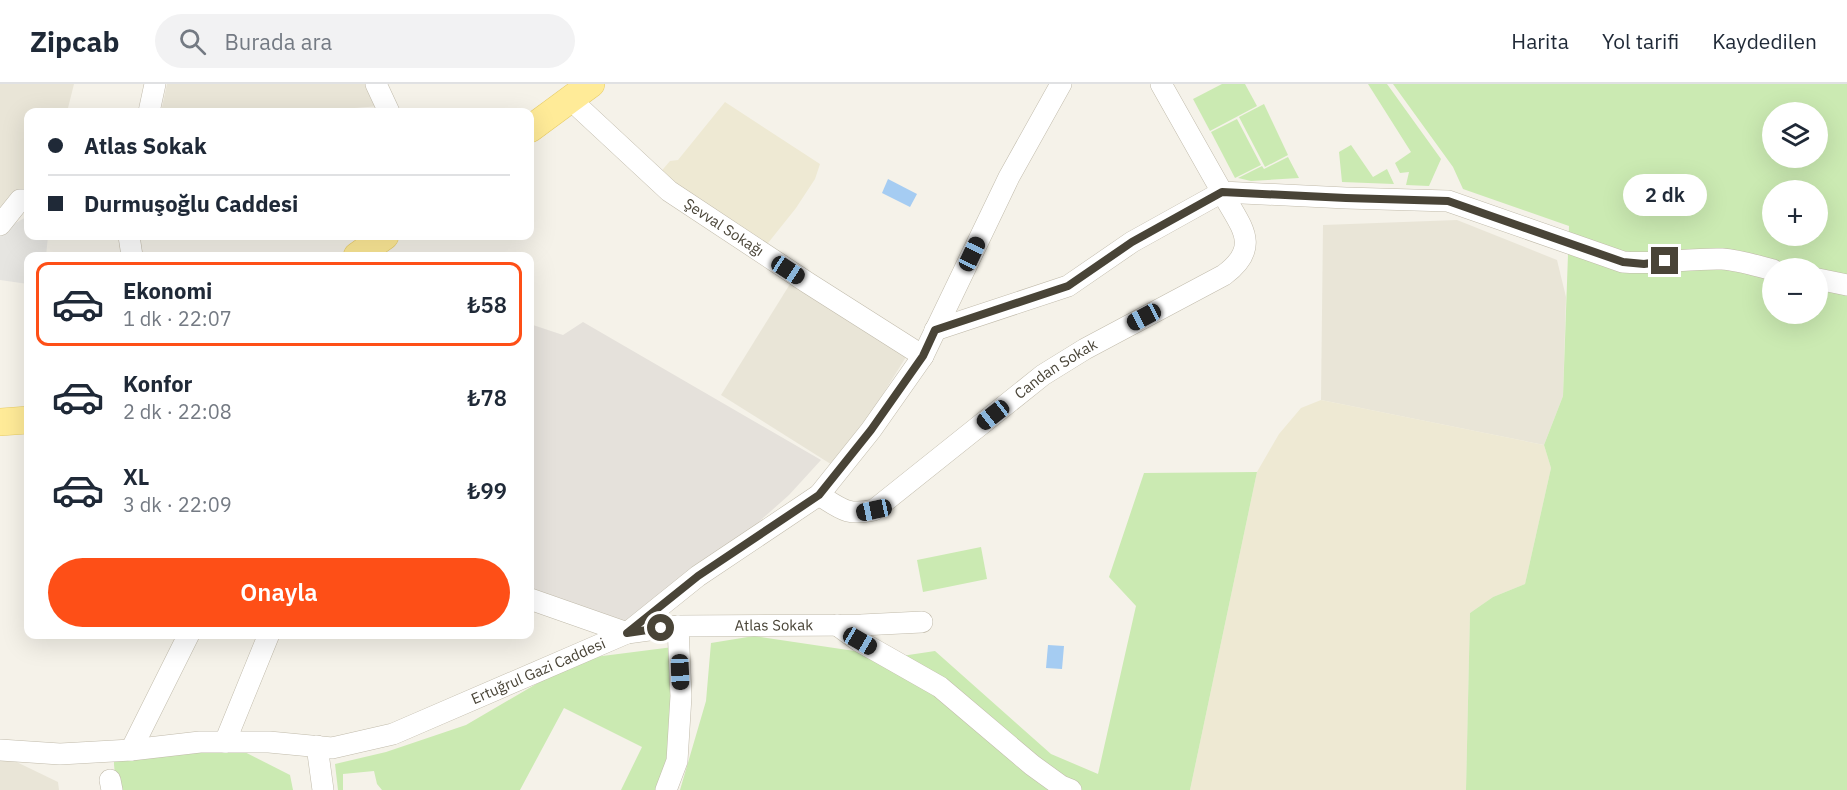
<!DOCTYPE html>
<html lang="tr">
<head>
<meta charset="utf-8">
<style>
  body { margin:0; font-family:"IBM Plex Sans",sans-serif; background:#f2f2f3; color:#1f2937; height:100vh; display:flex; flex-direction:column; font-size:22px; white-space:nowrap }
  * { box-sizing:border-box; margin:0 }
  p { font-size:20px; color:#747a83 }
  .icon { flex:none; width:33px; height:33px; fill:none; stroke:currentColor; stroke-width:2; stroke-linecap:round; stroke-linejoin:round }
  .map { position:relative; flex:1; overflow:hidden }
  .sheet { position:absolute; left:24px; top:168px; width:510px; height:387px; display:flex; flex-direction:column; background:#fff; border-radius:12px; box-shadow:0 6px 24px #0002 }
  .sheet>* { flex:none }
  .hud { position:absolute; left:24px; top:24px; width:510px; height:132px; border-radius:12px; box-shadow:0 6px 24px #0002; display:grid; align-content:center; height:132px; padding:0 24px; background:#fff }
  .fabs { position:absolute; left:1762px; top:18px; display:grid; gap:12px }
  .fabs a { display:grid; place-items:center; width:66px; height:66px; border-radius:50%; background:#fff; box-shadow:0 6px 24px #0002; font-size:30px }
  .end { position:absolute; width:27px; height:27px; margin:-14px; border:8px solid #494437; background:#fff; box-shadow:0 0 0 3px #fff }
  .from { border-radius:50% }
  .bubble { position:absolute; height:42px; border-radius:21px; background:#fff; box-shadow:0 6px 24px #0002; font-size:20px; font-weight:600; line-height:42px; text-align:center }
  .car { position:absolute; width:18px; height:36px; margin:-18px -9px; border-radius:8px; box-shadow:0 0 4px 2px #0007; background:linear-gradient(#222 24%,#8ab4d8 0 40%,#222 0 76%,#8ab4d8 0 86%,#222 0) }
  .hud b { display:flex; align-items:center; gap:21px; height:57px; font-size:22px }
  .hud b+b { border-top:2px solid #e0e1e3 }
  .hud i { width:15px; height:15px; background:#1f2937 }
  ul { padding:10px 0 0; list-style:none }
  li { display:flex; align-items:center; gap:18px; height:84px; margin:0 12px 9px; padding:0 12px; border:3px solid transparent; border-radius:12px }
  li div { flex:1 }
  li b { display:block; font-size:22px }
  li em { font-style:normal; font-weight:600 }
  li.current { border-color:#fe4f17 }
  li>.icon { width:54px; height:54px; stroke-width:1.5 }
  .primary-button { display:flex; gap:12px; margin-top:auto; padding:12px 24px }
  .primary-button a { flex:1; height:69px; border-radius:36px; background:#fe4f17; color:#fff; font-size:24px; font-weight:600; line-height:69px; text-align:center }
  header { display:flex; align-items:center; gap:36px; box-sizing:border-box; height:84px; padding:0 30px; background:#fff; border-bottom:2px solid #e0e1e3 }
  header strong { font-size:28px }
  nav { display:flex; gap:33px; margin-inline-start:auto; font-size:21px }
  .search { width:420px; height:54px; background:#f2f2f3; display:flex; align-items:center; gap:15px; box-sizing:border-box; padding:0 21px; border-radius:33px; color:#747a83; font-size:22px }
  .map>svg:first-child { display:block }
  .residential { fill:#e9e5d7 }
  .industrial { fill:#e5e1db }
  .education { fill:#eee9d3 }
  .green { fill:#cbeab2; fill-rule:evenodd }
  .parking { fill:#e6e5e1 }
  .water { fill:#a5ccf2 }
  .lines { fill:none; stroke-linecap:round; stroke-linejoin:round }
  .minor-casing { stroke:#c1bbab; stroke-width:22 }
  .major-casing { stroke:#e7cc66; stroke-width:28 }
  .minor { stroke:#fff; stroke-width:21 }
  .major { stroke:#ffeb98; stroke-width:27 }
  .route { stroke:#494437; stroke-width:8 }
  .labels { text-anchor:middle; stroke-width:4.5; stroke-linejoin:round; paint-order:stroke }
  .street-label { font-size:15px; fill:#494437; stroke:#fff }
</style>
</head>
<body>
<header>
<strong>Zipcab</strong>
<div class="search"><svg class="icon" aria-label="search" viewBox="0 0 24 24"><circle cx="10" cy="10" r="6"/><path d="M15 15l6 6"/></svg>Burada ara</div>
<nav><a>Harita</a><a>Yol tarifi</a><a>Kaydedilen</a></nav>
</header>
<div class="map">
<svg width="1847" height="706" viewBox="0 0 1847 706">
  <rect width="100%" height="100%" fill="#f5f2e9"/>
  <g class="residential">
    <path d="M0,0h74l-7,28h-39v97l-28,17z"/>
    <path d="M167,0h201l12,22 -76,6h-143z"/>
    <path d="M1457,136l100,40 9,37 -3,99 -19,49 -223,-45 2,-175z"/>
    <path d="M790,200l116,73 -69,111 -116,-73z"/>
    <path d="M0,670l58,28 1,8h-59z"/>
  </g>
  <path class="industrial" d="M583,238l238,138 -32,35 -91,81 -71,57 -97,-34v-275l33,11z"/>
  <g class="education">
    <path d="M725,18l95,62 -5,15 -19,29 -32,40 -106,-73 12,-14 8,-1z"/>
    <path d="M1321,316l223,45 7,23 -26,116 -32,13 -23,16 -4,177h-276l67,-318 22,-38 22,-26z"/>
  </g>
  <g class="green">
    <path d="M1222,0h23l12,22 -47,25 -17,-32z"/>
    <path d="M1368,0h19l54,75 -12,27 -23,-1 3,-13 -9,1 -5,-10 16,-11z"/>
    <path d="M1393,0h454v706h-381l4,-177 23,-16 32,-13 26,-116 -7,-23 19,-49 6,-170 -106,-37 -10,-22zM1773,28h45v46h-45zM1773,106h45v46h-45zM1773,184h45v46h-45z"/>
    <path d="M1264,20l24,51 -23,12 -26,-50z"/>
    <path d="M1237,35l24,46 -26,13 -24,-46z"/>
    <path d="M1351,61l22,32 14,-8 7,15 -52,-2 -3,-30z"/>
    <path d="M1288,73l11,21 -48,3 -13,-3 24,-12 2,3z"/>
    <path d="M1257,388l-67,318h-510l26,-89 5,-58 43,-7 141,21 40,-6 116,103 47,20 38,-168 -27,-29 35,-104z"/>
    <path d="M981,463l6,32 -64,13 -6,-32z"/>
    <path d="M673,563l-3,107 -15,36h-34l21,-43 -78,-39 -44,82h-138l-5,-6 -3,-13 -31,3v16h-5l-3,-26 51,-12 80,-27 113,-66z"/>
    <path d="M225,658l65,33 3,15h-177l-3,-39z"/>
  </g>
  <path class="parking" d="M28,132v20h20l-2,20h-18v28l-28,-4v-48z"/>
  <g class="water">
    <path d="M888,95l29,15 -7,13 -28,-14z"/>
    <path d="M1048,561l16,1 -2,23 -16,-1z"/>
  </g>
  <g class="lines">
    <g class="minor-casing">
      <g id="minor">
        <path d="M376,0l13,28"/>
        <path d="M1161,0l61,108 124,6 102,3 175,61c33,3 66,-4 99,-3 17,1 35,7 51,11"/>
        <path id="s1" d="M570,15l99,92 139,92 115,73"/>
        <path d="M149,28l6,-28"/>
        <path d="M0,141l20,-25h8"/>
        <path d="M129,152l3,20"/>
        <path d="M1818,195l29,6"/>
        <path id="s2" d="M819,411c22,14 28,21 55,15l169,-135 42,-26 139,-74c39,-29 16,-49 -2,-83l-90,50 -64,44 -133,44"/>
        <path id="s3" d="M530,515l97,34 51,-7 183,-1 61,-3"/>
        <path d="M837,541l22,16 81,46 92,78 29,21 10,4"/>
        <path d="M225,658l44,-108"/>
        <path d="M317,662l6,44"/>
        <path id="s4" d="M0,666l60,4 71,-4 69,-8h69l63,6 61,-14 234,-101 71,-57 121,-81 52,-65 52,-74 86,-179 52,-93"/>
        <path d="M131,666l58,-116"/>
        <path d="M110,696l2,10"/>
        <path d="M666,706l11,-29 4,-65 -3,-70"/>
      </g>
    </g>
    <g class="major-casing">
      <g id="major">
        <path d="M530,45l61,-45"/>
        <path d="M357,172l28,-20"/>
        <path d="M0,338l28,-2"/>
      </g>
    </g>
    <use href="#minor" class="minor"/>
    <use href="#major" class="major"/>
  </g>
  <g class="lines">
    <path class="route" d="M661,544l-34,5 71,-57 121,-81 52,-65 52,-74 12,-26 133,-44 64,-44 90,-50 124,6 102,3 175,61 21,2 21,-3"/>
  </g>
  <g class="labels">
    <g class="street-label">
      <text dy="5" stroke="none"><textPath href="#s1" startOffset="201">Şevval Sokağı</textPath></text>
      <text dy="5" stroke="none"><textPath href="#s2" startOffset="290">Candan Sokak</textPath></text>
      <text dy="5" stroke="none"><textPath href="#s3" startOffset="250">Atlas Sokak</textPath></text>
      <text dy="5" stroke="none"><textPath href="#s4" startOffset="554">Ertuğrul Gazi Caddesi</textPath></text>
    </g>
  </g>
</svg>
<div class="fabs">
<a><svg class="icon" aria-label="layers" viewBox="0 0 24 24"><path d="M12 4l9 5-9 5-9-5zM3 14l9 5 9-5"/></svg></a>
<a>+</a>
<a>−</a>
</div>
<i class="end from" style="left:661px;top:544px"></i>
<i class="end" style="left:1665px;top:177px"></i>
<div class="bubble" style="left:1623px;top:90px;width:84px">2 dk</div>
<i class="car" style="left:972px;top:170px;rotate:25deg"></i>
<i class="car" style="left:788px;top:186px;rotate:123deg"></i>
<i class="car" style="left:1144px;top:233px;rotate:242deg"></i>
<i class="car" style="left:993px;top:331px;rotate:232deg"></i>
<i class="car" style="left:874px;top:426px;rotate:258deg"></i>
<i class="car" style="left:860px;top:557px;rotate:120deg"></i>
<i class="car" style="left:680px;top:588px;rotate:178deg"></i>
<div class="hud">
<b><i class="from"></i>Atlas Sokak</b>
<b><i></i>Durmuşoğlu Caddesi</b>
</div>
<section class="sheet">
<ul>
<li class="current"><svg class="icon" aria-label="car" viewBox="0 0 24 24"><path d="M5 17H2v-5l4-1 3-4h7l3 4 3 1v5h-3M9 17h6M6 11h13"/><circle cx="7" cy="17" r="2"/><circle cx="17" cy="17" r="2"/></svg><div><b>Ekonomi</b><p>1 dk · 22:07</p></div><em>₺58</em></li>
<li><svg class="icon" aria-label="car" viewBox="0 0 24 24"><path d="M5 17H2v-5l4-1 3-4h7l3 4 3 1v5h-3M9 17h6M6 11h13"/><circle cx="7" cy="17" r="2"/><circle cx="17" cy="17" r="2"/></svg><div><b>Konfor</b><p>2 dk · 22:08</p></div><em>₺78</em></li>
<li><svg class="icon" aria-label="car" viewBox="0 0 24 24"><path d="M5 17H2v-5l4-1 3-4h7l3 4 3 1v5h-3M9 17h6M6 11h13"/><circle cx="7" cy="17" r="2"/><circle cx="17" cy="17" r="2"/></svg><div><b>XL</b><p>3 dk · 22:09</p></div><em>₺99</em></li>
</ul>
<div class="primary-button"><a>Onayla</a></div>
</section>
</div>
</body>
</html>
